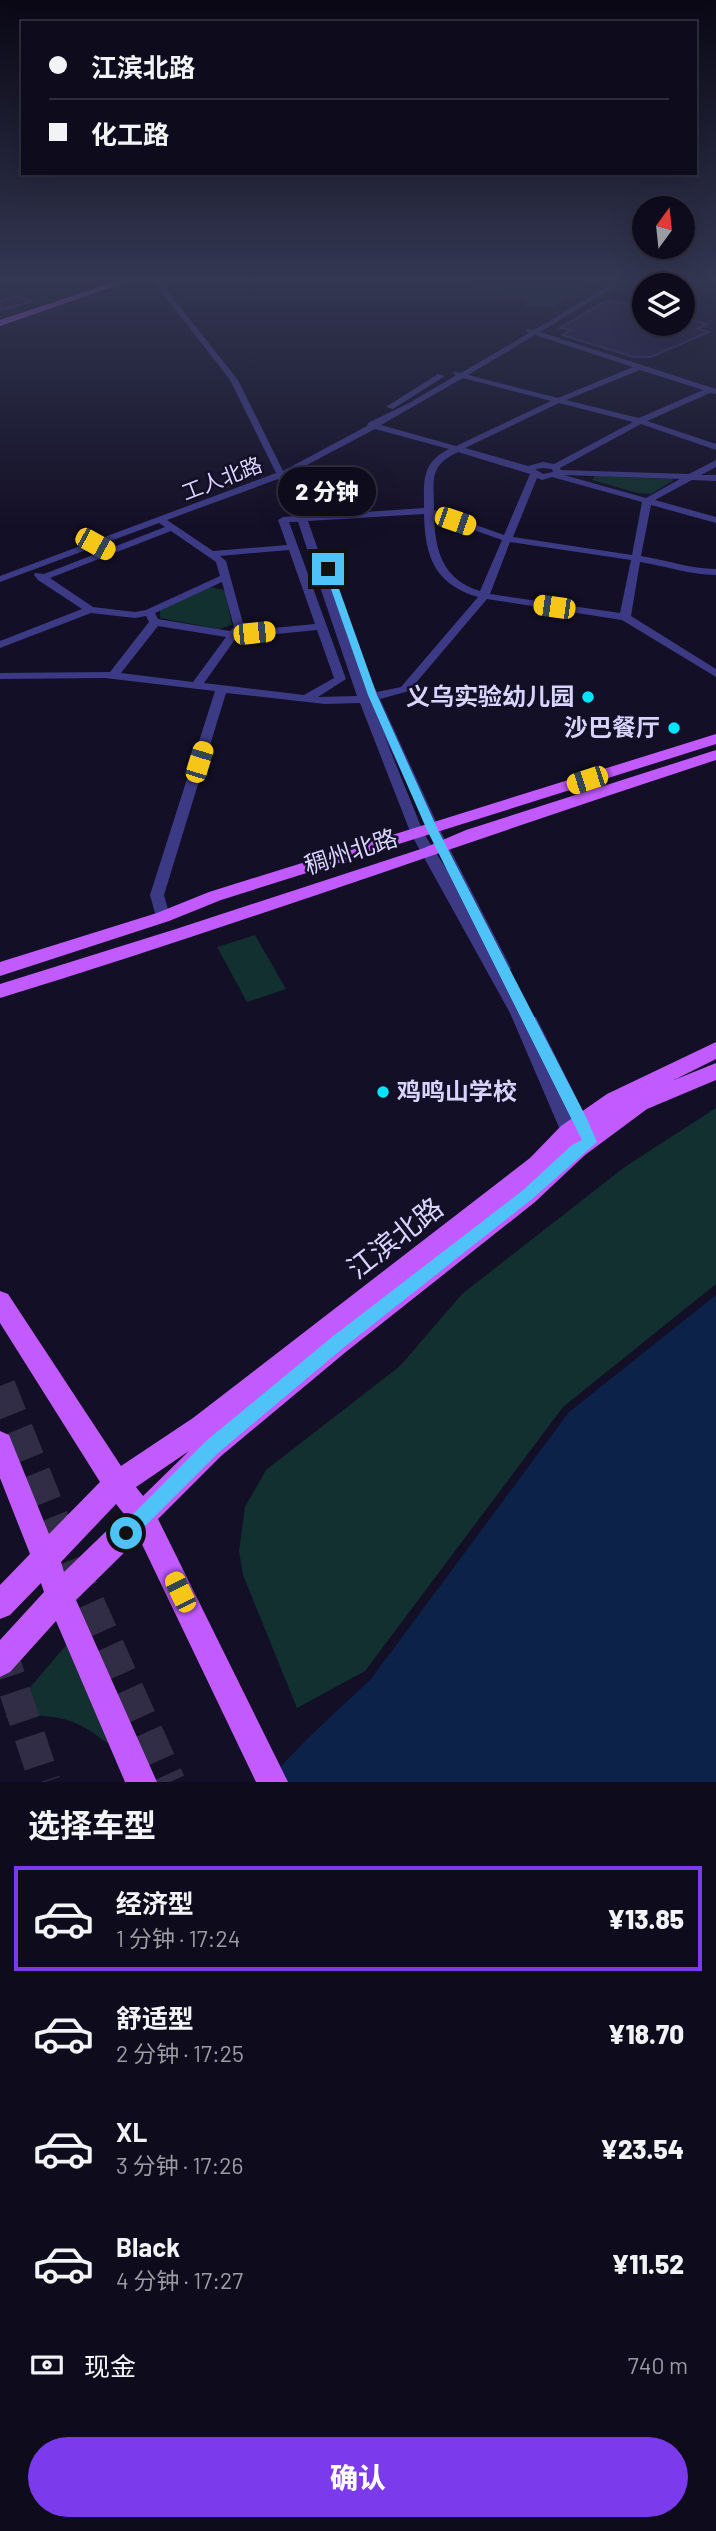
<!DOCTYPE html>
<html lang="zh">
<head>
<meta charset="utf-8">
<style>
  body { margin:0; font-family:Barlow,"Noto Sans SC",sans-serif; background:#1c1929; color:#f1f3f6; height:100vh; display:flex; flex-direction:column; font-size:26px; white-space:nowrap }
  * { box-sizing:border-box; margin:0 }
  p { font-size:23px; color:#9b9ba3 }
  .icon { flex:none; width:38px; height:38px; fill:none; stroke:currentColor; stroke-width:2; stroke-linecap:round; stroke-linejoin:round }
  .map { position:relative; height:1782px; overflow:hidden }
  .drawer { display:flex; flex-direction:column; background:#0e0b1c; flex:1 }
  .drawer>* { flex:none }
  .banner { position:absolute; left:21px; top:21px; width:676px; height:154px; border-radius:0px; box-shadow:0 7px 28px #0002,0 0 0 2px #2e2b3b; display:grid; align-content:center; height:154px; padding:0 28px; background:#0e0b1c }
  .needle { width:46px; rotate:15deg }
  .tools { position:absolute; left:632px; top:196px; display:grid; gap:14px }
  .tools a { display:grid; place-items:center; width:63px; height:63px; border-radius:50%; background:#0e0b1c; box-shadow:0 7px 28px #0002,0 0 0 2px #2e2b3b; font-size:35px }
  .end { position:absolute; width:32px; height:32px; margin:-16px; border:9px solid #4fc3f7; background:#111; box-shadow:0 0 0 4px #111 }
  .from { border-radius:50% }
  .bubble { position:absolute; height:49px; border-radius:24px; background:#0e0b1c; box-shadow:0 7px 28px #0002,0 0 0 2px #2e2b3b; font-size:23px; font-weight:800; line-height:49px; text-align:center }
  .car { position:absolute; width:21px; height:42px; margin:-21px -10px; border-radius:9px; box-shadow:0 0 5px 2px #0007; background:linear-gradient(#f5c518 24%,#345 0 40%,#f5c518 0 76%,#345 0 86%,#f5c518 0) }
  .banner b { display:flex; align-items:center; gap:24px; height:66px; font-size:26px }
  .banner b+b { border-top:2px solid #2e2b3b }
  .banner i { width:18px; height:18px; background:#f1f3f6 }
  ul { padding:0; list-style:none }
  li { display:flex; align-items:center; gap:21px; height:105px; margin:0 14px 10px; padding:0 14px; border:4px solid transparent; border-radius:0px }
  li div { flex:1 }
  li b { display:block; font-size:26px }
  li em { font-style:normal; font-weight:800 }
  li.selected { border-color:#7c3aed }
  li>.icon { width:63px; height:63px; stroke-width:1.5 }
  h2 { padding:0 28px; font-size:32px; line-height:84px }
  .pay { display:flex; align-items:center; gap:18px; height:77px; padding:0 28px; font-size:26px }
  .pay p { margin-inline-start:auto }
  .cta { display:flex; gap:14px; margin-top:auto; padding:14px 28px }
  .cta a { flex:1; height:80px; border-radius:42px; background:#7c3aed; color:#fff; font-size:28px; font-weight:800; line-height:80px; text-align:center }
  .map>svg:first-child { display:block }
  .green { fill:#12302f }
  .water { fill:#0c2248 }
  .building { fill:#241b47; stroke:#3b2d73; stroke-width:2 }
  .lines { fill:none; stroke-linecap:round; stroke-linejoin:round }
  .highway-tunnel { stroke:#312d47; stroke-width:31; stroke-dasharray:31 16; stroke-linecap:butt }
  .minor { fill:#3d3a85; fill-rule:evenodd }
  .major { fill:#c25bff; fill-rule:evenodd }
  .route { fill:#4fc3f7 }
  .poi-dot { fill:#00e5ff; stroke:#130f26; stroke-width:2.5 }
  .labels { text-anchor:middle; stroke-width:5; stroke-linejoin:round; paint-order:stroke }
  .far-street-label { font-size:21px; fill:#d9d4ff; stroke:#130f26 }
  .poi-label { font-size:24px; font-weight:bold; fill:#d9d4ff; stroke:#130f26; text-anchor:end }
  .street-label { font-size:24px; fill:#d9d4ff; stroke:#130f26 }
  .near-street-label { font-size:28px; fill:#d9d4ff; stroke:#130f26 }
</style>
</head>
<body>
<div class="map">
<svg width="716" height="1782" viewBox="0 0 716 1782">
  <rect width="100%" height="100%" fill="#130f26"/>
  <g class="green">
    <path d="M456,278h146l-49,29 -28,-1 -3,-10 -30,-2z"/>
    <path d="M595,476l76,3 3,1 -23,14 -14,-1 -45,-13z"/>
    <path d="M210,587l15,3 7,35 -13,4 -59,-11v-9z"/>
    <path d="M255,935l31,54 -39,13 -30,-55z"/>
    <path d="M716,1108v176l-153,123 -198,264 -68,37 -54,-133 -4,-24 6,-44 21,-37 134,-104 62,-72 164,-128z"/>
    <path d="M84,1624l6,2 18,118c-36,-30 -58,-30 -103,-27z"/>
  </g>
  <path class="water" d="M716,1295v487h-450l42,-44 63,-59 198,-267z"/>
  <g class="building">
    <path d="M16,296l16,5 -32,10v-10z"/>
    <path d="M612,301l32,6v17h38v-6l26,6 -11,5 12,3 -58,25h-17l-72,-22 9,-5 -11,-2 44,-26z"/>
  </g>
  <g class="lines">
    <g class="highway-tunnel">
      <path d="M0,1386l71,177 99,219"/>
      <path d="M0,1647l45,135"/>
    </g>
    <g class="minor">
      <path d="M151,278h6l81,102 45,91 84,-45 1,-3 41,-20 46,-27 -2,-4 8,1 68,-40 -3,-2v-2l8,1 87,-52h8l-89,54 176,57v5l-6,-1 -63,28 69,23v6l-75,-26 -81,44 1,2 128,4 27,-14v7l-15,8h15v6l-24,-1 -37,20 61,17v6l-65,-18 -10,51c26,4 49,13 75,13v6c-26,0 -50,-9 -76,-13l-9,54 85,53v8l-94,-57 -135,-21 -78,92 -29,8 60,131 71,138 -2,4 -5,1 23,43 9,1 57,114 -2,5 -6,2 -6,-2 3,5 -3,5 -6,2 -6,-2 -57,-133 -99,-179 -51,-131 -35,1 -99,-11 -62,202 6,22 -7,5 -7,-5 -6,-22 65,-204 -110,-13 -105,1v-6l110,-1 39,-50 -3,-6 -11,2 -44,-5 -91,35v-7l82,-32 -44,-29 -4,-5 1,-2 9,1 121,-47 -6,-4 -159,59v-6l276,-103 -46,-93zM535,335l98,32 -75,31 -90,-23zM640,370l63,20 -64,28 -73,-18zM463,378l88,23 -95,45 -75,-21zM559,403l74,19 -79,42 -11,-2 -15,4 -63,-18zM375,429l74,20c-28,14 -25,32 -25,59l-119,8 -19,-40zM458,452l72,22 -26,61 -70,-25c0,-30 -6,-44 24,-58zM543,468l9,1 1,3 -10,2 -8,-5zM564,475l116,4 -34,19zM552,477l90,25 -10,53 -119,-18 24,-59 5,2zM278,479l18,37 -13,1 -5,3 9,25 -74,6 -46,-31zM424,514c1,42 10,70 54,83l-77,90 -24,5 -4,-7h-8l-57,-164zM434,516l68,24 -22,51c-37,-11 -45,-40 -46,-75zM289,522h9l59,174 -39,1 28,-18zM171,531l45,31 4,14 -74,34 -11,2 -42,-5 -43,-29zM510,542l121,18 -11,53 -130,-19zM289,550l26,74 -73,7 2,-4 -18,-66 -6,-5zM222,582l12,45 -4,4 -72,-12 -3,-6zM158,626l68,11 -33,45 -72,-9zM317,630l17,48 -30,17 -100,-12 32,-45zM384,735l63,135 -23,-36z"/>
      <path d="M438,374l7,2 -52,33 -7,-2z"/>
    </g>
    <g class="major">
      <path d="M126,278h12l-138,48v-6z"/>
      <path d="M716,734v10l-495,156 -52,21 -169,55v-14l157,-49 52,-21z"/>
      <path d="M716,750v10c-239,78 -475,164 -716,238v-14l176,-55 248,-81 42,-18z"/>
      <path d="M716,1042v17l-42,21 42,-17v17l-69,29 -62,46 -50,47 -188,149 -126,105 -63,63 130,263h-32l-117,-244 -63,62 81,182h-32l-69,-161 -46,51 -10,5v-37l44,-48 -3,-9 -31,32 -10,4v-34l30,-31 -30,-76v-47l9,4 40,99 51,-52 -100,-159v-32l8,3 113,172 72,-48 337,-260 31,-32 46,-32zM189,1451l-46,45 -7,-9zM116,1504l8,10 -60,58 -3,-10z"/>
    </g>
  </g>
  <linearGradient id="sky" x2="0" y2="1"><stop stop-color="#0a0815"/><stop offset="0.53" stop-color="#333752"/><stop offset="1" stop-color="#333752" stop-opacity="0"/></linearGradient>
  <rect width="716" height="527" fill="url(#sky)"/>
  <path class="route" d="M328,566l4,3 45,126 61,135 149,289 10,23 -65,57 -189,149 -125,105 -86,86 -6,3 -6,-3 -3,-6 3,-6 86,-86 126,-104 190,-146 50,-46 10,-5 -155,-310 -59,-135 -44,-126z"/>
  <g class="poi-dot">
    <circle cx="588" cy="697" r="7"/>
    <circle cx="674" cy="728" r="7"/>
    <circle cx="383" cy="1092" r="7"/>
  </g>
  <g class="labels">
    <g class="far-street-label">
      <text transform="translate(222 479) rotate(-21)" y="7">工人北路</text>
    </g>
    <g class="poi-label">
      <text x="574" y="705">义乌实验幼儿园</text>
      <text x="660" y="736">沙巴餐厅</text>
      <text x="397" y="1100" text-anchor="start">鸡鸣山学校</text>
    </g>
    <g class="street-label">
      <text transform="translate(351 852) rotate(-18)" y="8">稠州北路</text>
    </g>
    <g class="near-street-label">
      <text transform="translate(395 1238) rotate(-38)" y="10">江滨北路</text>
    </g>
  </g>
</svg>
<div class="tools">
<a><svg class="needle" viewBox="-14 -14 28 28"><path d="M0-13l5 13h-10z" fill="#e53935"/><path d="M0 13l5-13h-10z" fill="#9b9ba3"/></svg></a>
<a><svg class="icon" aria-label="layers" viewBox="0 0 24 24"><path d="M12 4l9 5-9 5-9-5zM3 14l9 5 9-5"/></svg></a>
</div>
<i class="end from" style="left:126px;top:1533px"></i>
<i class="end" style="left:328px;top:569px"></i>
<div class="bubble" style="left:278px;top:467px;width:98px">2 分钟</div>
<i class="car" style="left:455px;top:521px;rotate:109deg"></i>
<i class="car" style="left:95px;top:544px;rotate:119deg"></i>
<i class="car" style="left:554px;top:607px;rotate:278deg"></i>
<i class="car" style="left:254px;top:633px;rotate:84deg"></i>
<i class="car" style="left:199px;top:762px;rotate:17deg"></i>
<i class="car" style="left:587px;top:780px;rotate:252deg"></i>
<i class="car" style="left:180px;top:1592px;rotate:334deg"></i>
<div class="banner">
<b><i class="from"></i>江滨北路</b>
<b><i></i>化工路</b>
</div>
</div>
<section class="drawer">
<h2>选择车型</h2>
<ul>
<li class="selected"><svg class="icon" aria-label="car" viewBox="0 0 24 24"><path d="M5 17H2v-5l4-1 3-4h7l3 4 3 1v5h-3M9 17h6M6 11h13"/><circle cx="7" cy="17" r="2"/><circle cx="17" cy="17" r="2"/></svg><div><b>经济型</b><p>1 分钟 · 17:24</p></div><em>¥13.85</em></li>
<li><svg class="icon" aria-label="car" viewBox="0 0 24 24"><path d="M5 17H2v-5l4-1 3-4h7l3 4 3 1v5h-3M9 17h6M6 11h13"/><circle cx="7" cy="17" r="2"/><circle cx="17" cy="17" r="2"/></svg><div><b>舒适型</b><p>2 分钟 · 17:25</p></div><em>¥18.70</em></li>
<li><svg class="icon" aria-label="car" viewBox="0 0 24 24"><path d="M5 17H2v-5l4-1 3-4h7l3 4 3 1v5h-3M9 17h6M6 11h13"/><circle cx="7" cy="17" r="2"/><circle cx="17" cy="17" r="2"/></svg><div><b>XL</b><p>3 分钟 · 17:26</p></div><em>¥23.54</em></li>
<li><svg class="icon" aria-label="car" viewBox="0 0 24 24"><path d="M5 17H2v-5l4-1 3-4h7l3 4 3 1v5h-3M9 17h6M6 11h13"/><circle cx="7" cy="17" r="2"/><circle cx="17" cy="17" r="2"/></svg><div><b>Black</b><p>4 分钟 · 17:27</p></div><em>¥11.52</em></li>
</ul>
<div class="pay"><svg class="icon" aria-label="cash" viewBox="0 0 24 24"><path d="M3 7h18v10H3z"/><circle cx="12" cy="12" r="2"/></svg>现金<p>740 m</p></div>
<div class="cta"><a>确认</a></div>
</section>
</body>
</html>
